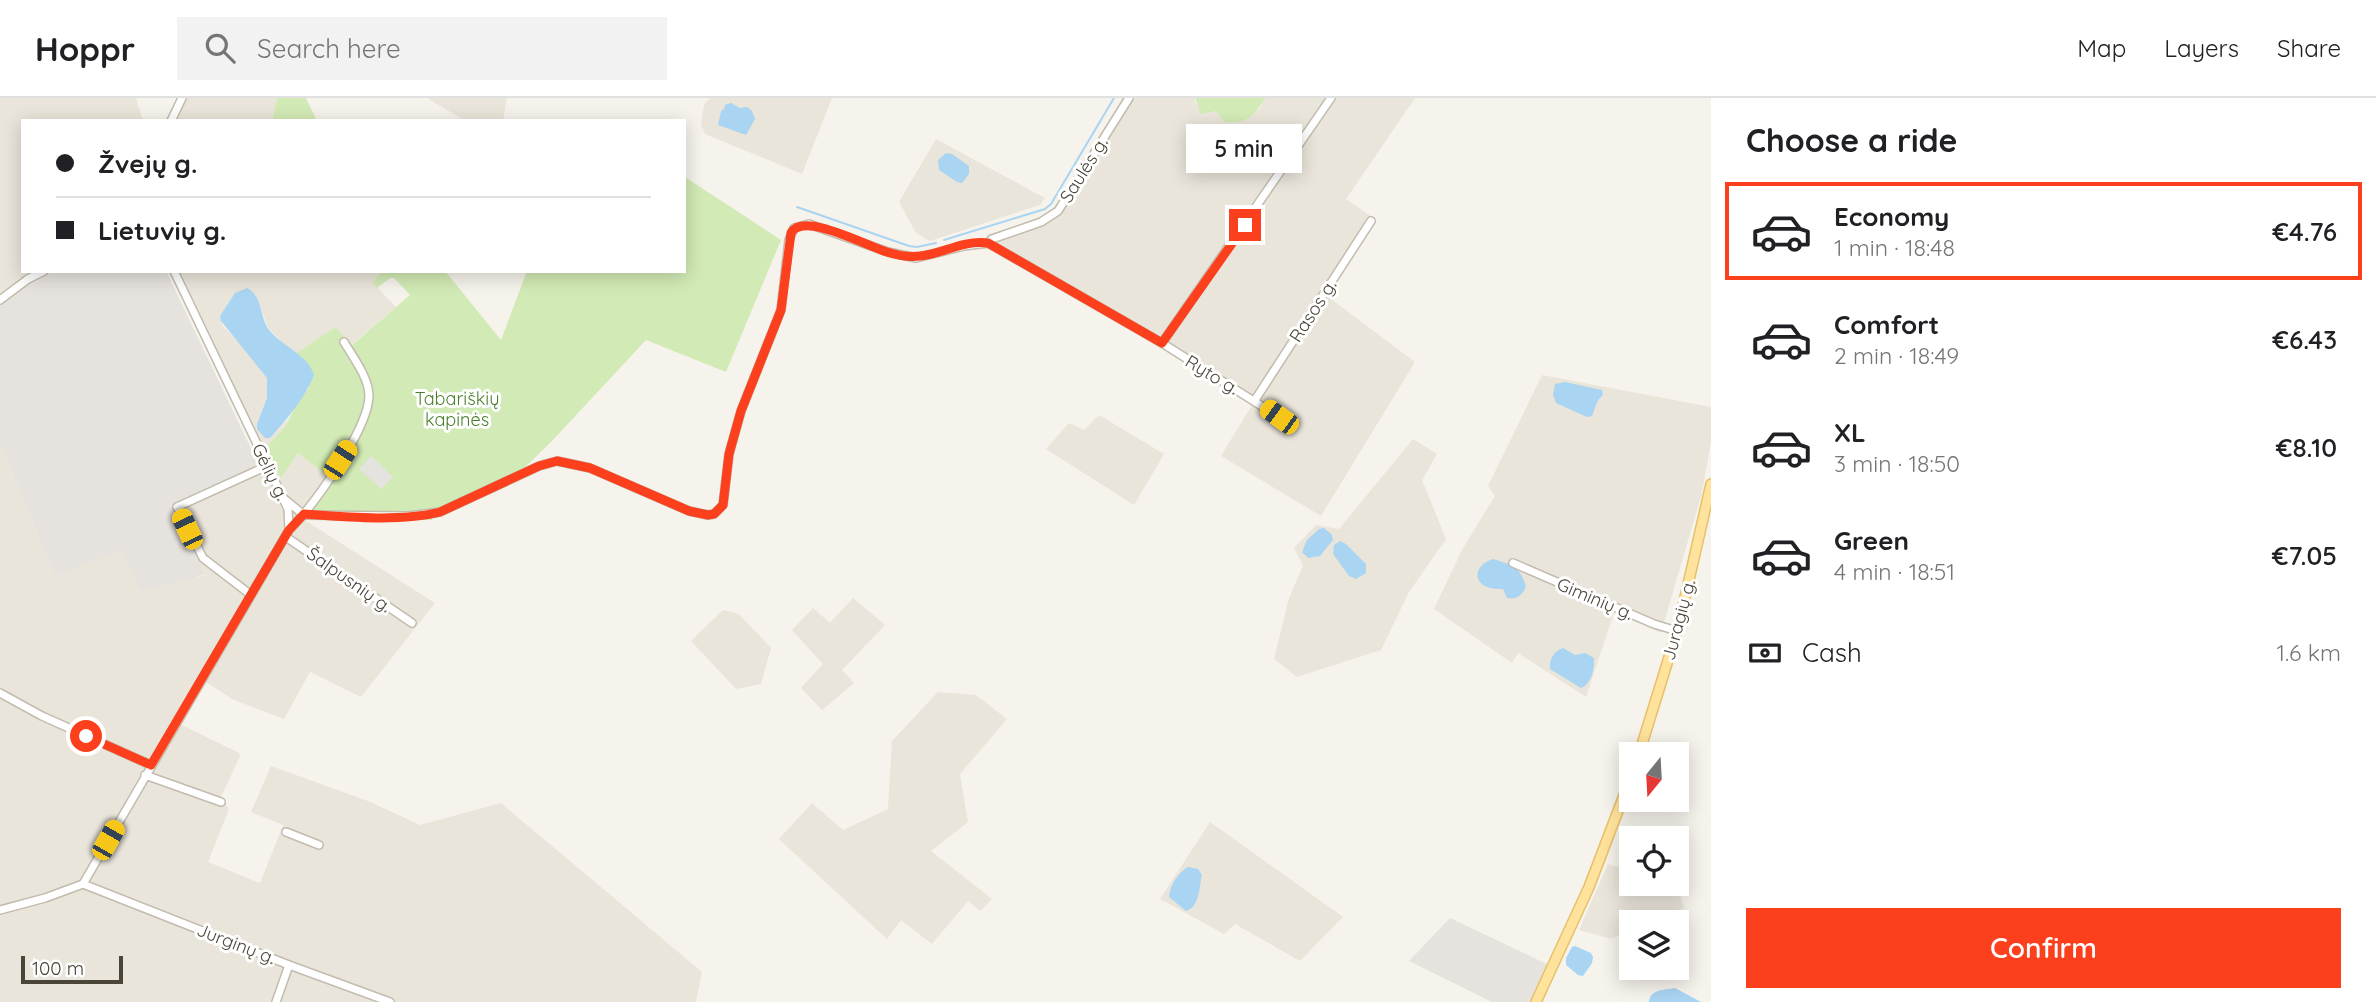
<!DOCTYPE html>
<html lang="en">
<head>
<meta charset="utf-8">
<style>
  body { margin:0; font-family:Quicksand,sans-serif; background:#f2f2f2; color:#202124; height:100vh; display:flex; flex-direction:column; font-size:26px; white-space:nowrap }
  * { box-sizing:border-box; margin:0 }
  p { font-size:23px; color:#757577 }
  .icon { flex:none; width:38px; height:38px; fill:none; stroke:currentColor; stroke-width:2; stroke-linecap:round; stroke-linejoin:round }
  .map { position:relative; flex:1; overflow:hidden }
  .sheet { display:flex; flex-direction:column; background:#fff; width:665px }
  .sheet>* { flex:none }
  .top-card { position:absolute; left:21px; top:21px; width:665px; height:154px; border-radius:0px; box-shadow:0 4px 18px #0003; display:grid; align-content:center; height:154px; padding:0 35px; background:#fff }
  .needle { width:46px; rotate:198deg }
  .controls { position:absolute; left:1619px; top:644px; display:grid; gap:14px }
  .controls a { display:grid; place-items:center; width:70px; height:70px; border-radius:0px; background:#fff; box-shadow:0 4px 18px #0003; font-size:35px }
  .scale { position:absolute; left:21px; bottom:18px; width:102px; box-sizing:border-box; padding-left:7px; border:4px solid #4b4439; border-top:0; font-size:19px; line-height:24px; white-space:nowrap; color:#4b4439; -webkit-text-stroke:5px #fff; paint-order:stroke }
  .end { position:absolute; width:32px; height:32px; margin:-16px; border:9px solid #fc3f1d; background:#fff; box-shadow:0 0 0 4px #fff }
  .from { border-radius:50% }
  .bubble { position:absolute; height:49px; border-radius:0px; background:#fff; box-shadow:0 4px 18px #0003; font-size:23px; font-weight:600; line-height:49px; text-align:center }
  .car { position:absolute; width:21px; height:42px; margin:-21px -10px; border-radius:9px; box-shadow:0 0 5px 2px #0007; background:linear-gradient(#f5c518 24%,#345 0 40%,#f5c518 0 76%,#345 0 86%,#f5c518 0) }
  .top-card b { display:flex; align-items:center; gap:24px; height:66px; font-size:26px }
  .top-card b+b { border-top:2px solid #e0e0e0 }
  .top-card i { width:18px; height:18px; background:#202124 }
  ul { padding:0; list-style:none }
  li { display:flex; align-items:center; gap:21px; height:98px; margin:0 14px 10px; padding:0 21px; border:4px solid transparent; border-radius:0px }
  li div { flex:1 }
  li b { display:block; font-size:26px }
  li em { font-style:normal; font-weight:600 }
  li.on { border-color:#fc3f1d }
  li>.icon { width:63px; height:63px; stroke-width:1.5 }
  h2 { padding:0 35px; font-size:32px; line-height:84px }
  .pay { display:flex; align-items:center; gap:18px; height:77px; padding:0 35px; font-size:26px }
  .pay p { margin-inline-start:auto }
  .cta { display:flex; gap:14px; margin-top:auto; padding:14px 35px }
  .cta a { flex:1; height:80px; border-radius:0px; background:#fc3f1d; color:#fff; font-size:28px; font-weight:600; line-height:80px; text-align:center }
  header { display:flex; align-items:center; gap:42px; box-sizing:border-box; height:98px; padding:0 35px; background:#fff; border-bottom:2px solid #e0e0e0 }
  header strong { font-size:33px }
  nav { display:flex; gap:38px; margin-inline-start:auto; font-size:24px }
  .search { width:490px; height:63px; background:#f2f2f2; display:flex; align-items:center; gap:18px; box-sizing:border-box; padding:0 24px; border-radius:0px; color:#757577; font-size:26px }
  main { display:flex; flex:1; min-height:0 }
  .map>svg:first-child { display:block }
  .residential { fill:#eae5da }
  .industrial { fill:#e6e2dd }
  .green { fill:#d2eab5 }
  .parking { fill:#e5e3e0 }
  .water { fill:#a9d4f2 }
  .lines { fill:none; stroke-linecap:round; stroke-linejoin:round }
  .stream { stroke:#a9d4f2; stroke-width:2 }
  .minor-casing { stroke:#c2bbae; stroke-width:10 }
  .major-casing { stroke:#e6c16a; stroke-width:12 }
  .minor { stroke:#fff; stroke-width:7 }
  .major { stroke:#ffe39c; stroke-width:9 }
  .route { stroke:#fc3f1d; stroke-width:9 }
  .labels { text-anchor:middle; stroke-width:6; stroke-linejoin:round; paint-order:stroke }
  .street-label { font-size:18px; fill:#4b4439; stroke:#fff }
  .park-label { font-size:18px; fill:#4a7f2a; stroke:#fff }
</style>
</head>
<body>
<header>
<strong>Hoppr</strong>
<div class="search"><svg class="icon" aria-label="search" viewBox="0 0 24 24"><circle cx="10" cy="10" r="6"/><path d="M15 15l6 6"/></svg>Search here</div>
<nav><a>Map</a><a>Layers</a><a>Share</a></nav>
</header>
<main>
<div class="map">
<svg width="1711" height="904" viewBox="0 0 1711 904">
  <rect width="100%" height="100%" fill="#f6f3ec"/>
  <g class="residential">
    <path d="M0,0h136l7,23h-120v150h36l-31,14 -28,21z"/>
    <path d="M187,0h90l-5,23h-95z"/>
    <path d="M430,0h77l-4,23h-37l-36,-21z"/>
    <path d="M710,0h122l-30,76 -97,-40 -4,-9 3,-20z"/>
    <path d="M1122,0h73v4l13,10 8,-1 5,7 38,-8 6,-12h150l-69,101 29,20 -48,77 88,66 -94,154 -100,-60 34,-56 -269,-165 51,-15 13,-7 15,-19z"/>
    <path d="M936,41l109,59 -5,7 -110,36 -14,-8 -17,-31z"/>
    <path d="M180,173h202l-10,11 24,25 -45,38 -16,-18 -40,27 -13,-11 -14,-15 -10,-28 -38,16 3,10 24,25 20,27v20l-10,26v5l13,9 18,-19 -3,8 -21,22z"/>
    <path d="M1542,277l169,32v34l-9,52 -41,140 -47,-20 -28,84 -68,-44 -6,10 -78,-54 29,-61 32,-52 -7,-10z"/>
    <path d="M1099,317l65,39 -30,51 -88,-56 23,-26 15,7z"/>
    <path d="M1413,341l24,15 -15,26 24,59 -37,53 -28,58 -84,27 -23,-18 15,-61 14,-32 -9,-18 22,-23 23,4z"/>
    <path d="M0,346l55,132 67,-27 19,42 50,-11 14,-5 -34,-70 82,-39 3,-7 11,-6 14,25 17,-25 34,27 -26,41 129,82 -74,94 -51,-25 -26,47 -50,-19 -33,-21 -25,43 65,32 -20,43 8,12 -21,53 52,21 23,-58 -32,-13 20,-46 97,35 52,24 81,-22 201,169 -6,30h-696z"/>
    <path d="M853,500l32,27 -43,45 12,13 -32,27 -21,-22 22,-24 -31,-34 21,-22 17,15z"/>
    <path d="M723,512l16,4 32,34 -10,36 -25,5 -45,-48z"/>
    <path d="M938,594l38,3 31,24 -47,55 8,48 -37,29 61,48 -12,12 -12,-10 -36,43 -31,-24 -14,19 -108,-100 33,-36 31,27 45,-21 4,-68z"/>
    <path d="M1210,724l133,95 -43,44 -65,-37 -11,10 -64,-35z"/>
    <path d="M1608,766l23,7v13l46,1 7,23 -33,14h-20v9l-20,8 -32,-9z"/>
  </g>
  <g class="industrial">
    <path d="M59,173h107l90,188 -2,7 -83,39 34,69 -14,6 -50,11 -19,-41 -67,26 -55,-132v-138l28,-21z"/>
    <path d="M1450,820l99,47 -18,37h-39l-83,-41z"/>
  </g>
  <g class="green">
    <path d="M277,0h29l11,23h-45z"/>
    <path d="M1195,0h70c-10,18 -19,26 -41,24l-8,-11 -16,3 -1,-7z"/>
    <path d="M685,79l96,63 -55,132 -80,-32 -95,102 -30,29 -88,40 -1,9h-126l26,-40 -34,-27 -17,25 -17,-29 21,-22 12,-24 12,-15 -4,-27 -10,-7 40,-27 17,18 58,-50 -16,-17h-4l-13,10 -5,-6 10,-11h63l56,69 26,-69h157z"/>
  </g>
  <path class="parking" d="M371,358l22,21 -12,12 -22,-20z"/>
  <g class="water">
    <path d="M731,5l9,5 7,-1 5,4 3,8 -9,16 -28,-10 3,-14 3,-2 1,-4z"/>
    <path d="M946,55l6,1 17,12v8l-7,9 -5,-1 -18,-12 -1,-10z"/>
    <path d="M247,190c15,8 13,26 20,39 12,19 41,26 47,48 -7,20 -29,47 -44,63h-5l-8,-9v-5l10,-26v-20l-46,-57 -1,-5 15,-23z"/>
    <path d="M1565,284l37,8 1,5 -5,5 -6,16 -5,1 -31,-14 -3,-8 2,-11z"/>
    <path d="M1324,430l8,7 1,5 -13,16 -12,2 -6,-6 5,-12 12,-11z"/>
    <path d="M1340,443l6,3 20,20v9l-10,6 -7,-3 -16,-22 1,-9z"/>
    <path d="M1493,461c19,6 26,6 33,27 -3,9 -9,14 -19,12l-4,-9c-31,2 -33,-23 -10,-30z"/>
    <path d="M1563,550l12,7 10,-2 9,5c1,10 -3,27 -13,30l-31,-19c-1,-10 4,-18 13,-21z"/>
    <path d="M1188,769l10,2 4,6c-3,12 -2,32 -16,36l-17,-14c1,-12 9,-24 19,-30z"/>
    <path d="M1575,848l16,7 2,4 -1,6 -9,13 -5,-1 -12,-10v-7l6,-11z"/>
    <path d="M1675,890l26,14h-52c1,-13 15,-12 26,-14z"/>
  </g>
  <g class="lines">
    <g class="stream">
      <path d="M797,109l112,39 8,1 19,-4"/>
      <path d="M944,142l101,-31 6,-5 63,-106"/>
    </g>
    <g class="minor-casing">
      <g id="minor">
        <path d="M171,23l11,-23"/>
        <path d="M988,145l174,100 117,74"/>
        <path d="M0,202l28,-21 16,-8"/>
        <path d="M1162,245l169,-245"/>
        <path d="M1255,302l116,-179"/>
        <path d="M283,400l21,17 104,1 32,-4 99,-46 18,-5 33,7 99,43 19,4 6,-1 9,-9 6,-51 12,-43 40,-101 8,-70 5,-12 15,-4 79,28 28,6 48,-12 24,-3 4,-4 49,-17 17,-11 71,-113"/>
        <path d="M289,432c25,-25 79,-100 80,-134 0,-18 -16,-39 -25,-54"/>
        <path d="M286,439l126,86"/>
        <path d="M1513,465l141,61 23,7"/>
        <path d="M251,497l-48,-37 -26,-51 90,-41"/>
        <path d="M0,595l42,23 109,49"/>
        <path d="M145,677l76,27"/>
        <path d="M286,734l33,13"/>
        <path d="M83,786l206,81 101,37"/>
        <path d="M0,812l45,-12 38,-14 206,-354 -1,-21 -5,-11 -109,-227"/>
        <path d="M276,904l13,-37"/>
      </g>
    </g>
    <g class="major-casing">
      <g id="major">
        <path d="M1639,656l39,-126 33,-144"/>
        <path d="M1536,904l53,-115 42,-110"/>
      </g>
    </g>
    <use href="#minor" class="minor"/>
    <use href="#major" class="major"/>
  </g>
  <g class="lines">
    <path class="route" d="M86,638l65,29 138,-235 15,-16c41,3 98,8 136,-2l99,-46 18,-5 33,7 99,43 19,4 6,-1 9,-9 6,-51 12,-43 40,-101 10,-77c12,-22 76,13 96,19 45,15 63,-13 101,-9l174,100 83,-118"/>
  </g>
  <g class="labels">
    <g class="street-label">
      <text transform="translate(1084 72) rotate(-58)" y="6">Saulės g.</text>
      <text transform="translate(1313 213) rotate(-57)" y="6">Rasos g.</text>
      <text transform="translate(1212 277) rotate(31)" y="6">Ryto g.</text>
      <text transform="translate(270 374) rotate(64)" y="6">Gėlių g.</text>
      <text transform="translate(349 482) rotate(35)" y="6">Šalpusnių g.</text>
      <text transform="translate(1595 501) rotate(23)" y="6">Giminių g.</text>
      <text transform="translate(1679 522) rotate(-75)" y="6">Juragių g.</text>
      <text transform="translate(236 846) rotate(21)" y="6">Jurginų g.</text>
    </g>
    <g class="park-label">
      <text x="457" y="307">Tabariškių<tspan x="457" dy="21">kapinės</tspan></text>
    </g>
  </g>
</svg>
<div class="controls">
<a><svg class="needle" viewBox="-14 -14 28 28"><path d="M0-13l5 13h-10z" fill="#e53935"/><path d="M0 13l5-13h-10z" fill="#757577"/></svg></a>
<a><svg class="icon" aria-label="locate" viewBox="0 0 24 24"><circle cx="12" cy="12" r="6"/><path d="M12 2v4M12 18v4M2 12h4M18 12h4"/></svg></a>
<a><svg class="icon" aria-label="layers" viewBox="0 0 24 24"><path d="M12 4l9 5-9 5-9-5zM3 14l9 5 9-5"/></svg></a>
</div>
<div class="scale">100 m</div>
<i class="end from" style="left:86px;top:638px"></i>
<i class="end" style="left:1245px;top:127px"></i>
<div class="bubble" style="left:1186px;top:26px;width:116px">5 min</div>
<i class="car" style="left:1279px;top:319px;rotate:306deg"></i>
<i class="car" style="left:340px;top:362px;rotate:33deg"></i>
<i class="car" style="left:187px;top:431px;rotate:335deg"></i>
<i class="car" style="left:108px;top:742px;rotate:30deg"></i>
<div class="top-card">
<b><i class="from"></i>Žvejų g.</b>
<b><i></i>Lietuvių g.</b>
</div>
</div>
<section class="sheet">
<h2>Choose a ride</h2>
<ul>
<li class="on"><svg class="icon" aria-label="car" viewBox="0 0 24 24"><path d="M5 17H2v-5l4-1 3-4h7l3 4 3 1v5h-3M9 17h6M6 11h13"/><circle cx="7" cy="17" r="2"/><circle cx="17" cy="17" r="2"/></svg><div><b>Economy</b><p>1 min · 18:48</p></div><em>€4.76</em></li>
<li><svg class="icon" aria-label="car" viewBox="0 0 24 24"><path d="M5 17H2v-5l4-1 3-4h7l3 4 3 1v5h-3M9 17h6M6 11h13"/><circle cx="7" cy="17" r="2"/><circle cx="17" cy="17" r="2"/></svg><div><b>Comfort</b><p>2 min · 18:49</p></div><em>€6.43</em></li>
<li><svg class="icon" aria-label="car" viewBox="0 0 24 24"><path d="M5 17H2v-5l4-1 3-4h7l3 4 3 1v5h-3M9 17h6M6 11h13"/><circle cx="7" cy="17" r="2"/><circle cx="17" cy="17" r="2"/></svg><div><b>XL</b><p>3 min · 18:50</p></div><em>€8.10</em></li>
<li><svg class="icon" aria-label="car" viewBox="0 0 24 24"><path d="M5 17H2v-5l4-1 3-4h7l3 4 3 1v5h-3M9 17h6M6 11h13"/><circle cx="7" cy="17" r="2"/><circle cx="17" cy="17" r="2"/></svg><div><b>Green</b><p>4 min · 18:51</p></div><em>€7.05</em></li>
</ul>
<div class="pay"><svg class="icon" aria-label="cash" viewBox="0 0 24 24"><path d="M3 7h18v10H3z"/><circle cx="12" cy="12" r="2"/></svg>Cash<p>1.6 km</p></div>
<div class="cta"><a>Confirm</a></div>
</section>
</main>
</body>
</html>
